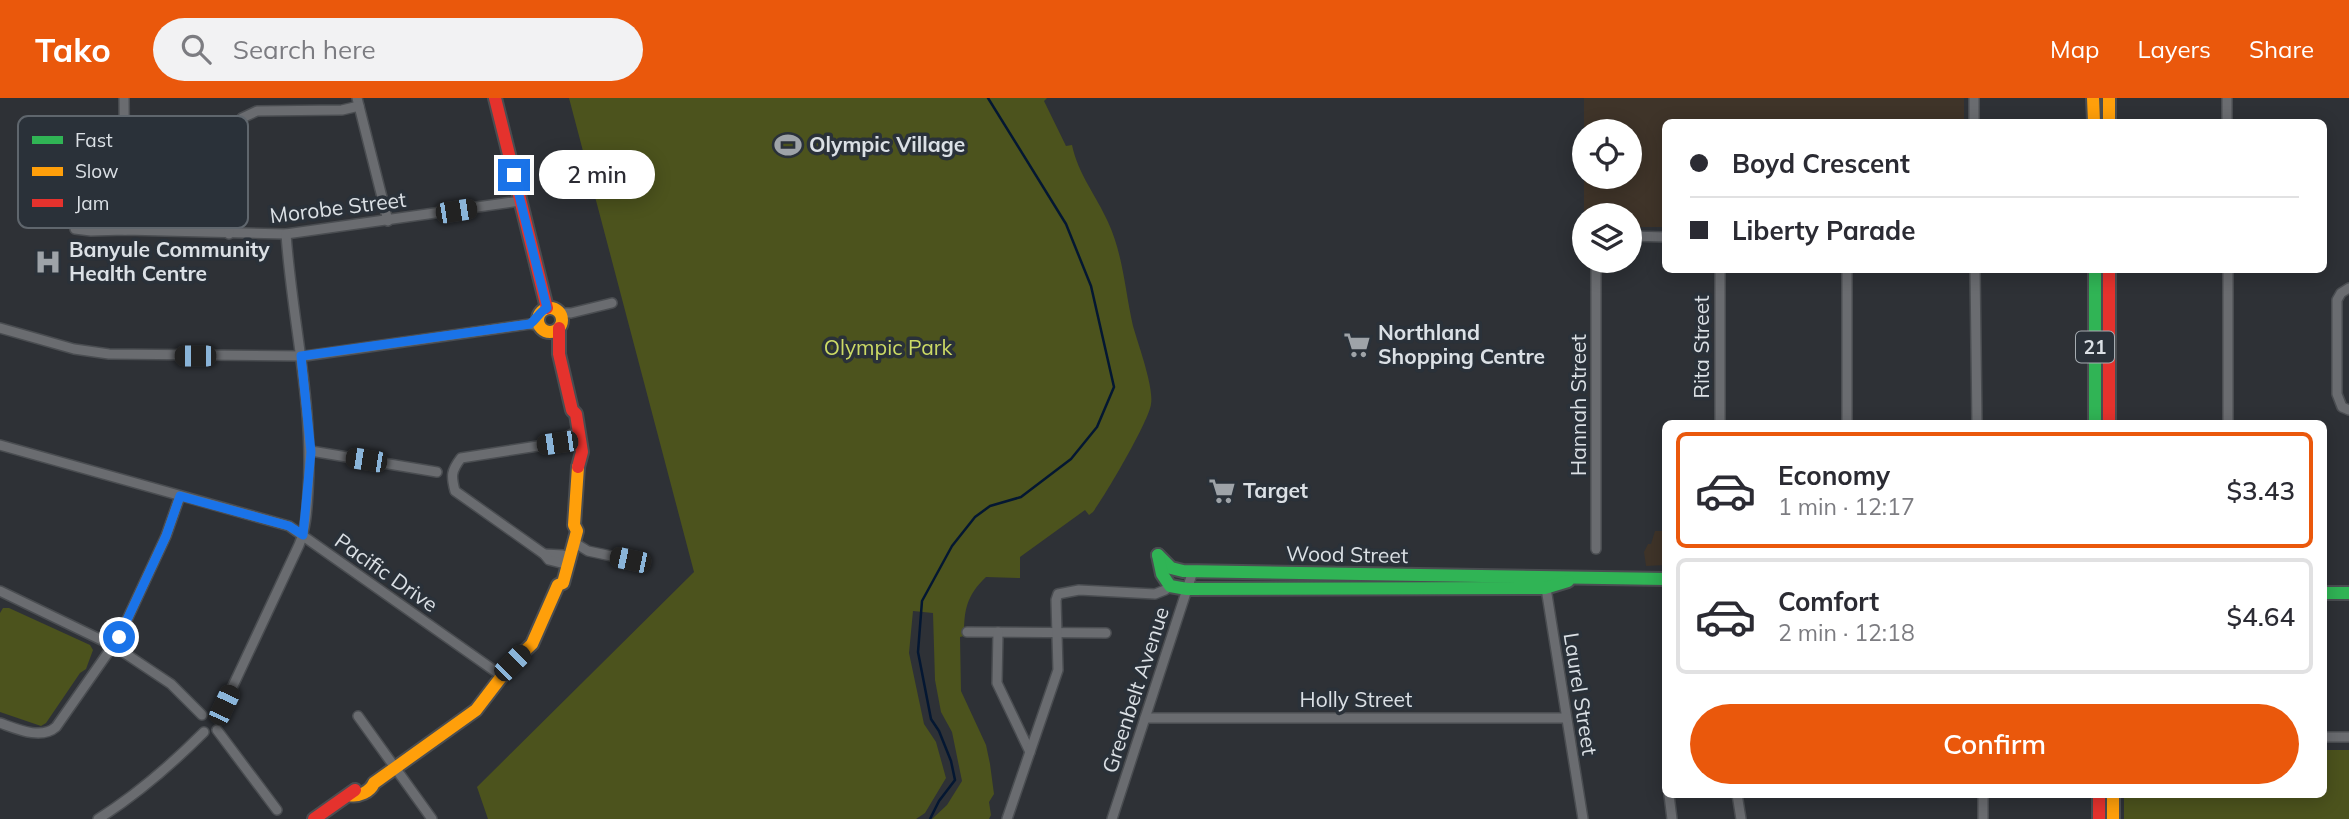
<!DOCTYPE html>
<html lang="en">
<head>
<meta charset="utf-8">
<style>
  body { margin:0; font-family:Mulish,sans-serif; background:#f2f2f3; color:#2b2b33; height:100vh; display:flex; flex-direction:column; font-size:26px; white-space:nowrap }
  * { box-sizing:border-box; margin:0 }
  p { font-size:23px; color:#7c7c81 }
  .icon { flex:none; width:38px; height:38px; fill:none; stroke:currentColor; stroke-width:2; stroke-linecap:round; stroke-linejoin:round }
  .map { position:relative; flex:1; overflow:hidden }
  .drawer { position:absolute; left:1662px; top:322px; width:665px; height:378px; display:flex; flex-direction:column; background:#fff; border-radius:10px; box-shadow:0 4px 18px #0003 }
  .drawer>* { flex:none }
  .top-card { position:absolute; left:1662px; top:21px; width:665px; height:154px; border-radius:10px; box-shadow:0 4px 18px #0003; display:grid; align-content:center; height:154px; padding:0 28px; background:#fff }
  .buttons { position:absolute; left:1572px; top:21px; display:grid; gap:14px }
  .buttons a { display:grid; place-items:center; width:70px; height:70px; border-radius:50%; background:#fff; box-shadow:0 4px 18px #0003; font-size:35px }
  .end { position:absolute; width:32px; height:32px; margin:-16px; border:9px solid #1a73e8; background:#fff; box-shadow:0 0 0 4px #fff }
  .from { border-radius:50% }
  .bubble { position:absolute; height:49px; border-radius:24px; background:#fff; box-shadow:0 4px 18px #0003; font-size:23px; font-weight:600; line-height:49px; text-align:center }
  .car { position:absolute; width:21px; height:42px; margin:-21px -10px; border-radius:9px; box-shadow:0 0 5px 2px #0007; background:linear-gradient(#222 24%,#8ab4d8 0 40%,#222 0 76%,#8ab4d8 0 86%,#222 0) }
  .top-card b { display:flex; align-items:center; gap:24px; height:66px; font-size:26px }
  .top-card b+b { border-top:2px solid #e1e1e2 }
  .top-card i { width:18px; height:18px; background:#2b2b33 }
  ul { padding:12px 0 0; list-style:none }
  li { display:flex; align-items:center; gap:21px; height:116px; margin:0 14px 10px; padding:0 14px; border:4px solid #e1e1e2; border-radius:10px }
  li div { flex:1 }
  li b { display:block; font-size:26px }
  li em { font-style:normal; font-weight:600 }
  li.on { border-color:#ea580c }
  li>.icon { width:63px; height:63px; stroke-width:1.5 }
  .primary-button { display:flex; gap:14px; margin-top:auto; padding:14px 28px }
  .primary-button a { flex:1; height:80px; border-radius:42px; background:#ea580c; color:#fff; font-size:28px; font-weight:600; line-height:80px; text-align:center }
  header { display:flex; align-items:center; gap:42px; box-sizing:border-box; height:98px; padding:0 35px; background:#ea580c; color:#fff }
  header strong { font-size:33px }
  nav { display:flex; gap:38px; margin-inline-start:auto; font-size:24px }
  .search { width:490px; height:63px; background:#f2f2f3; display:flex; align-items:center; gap:18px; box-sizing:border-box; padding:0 24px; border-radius:38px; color:#7c7c81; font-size:26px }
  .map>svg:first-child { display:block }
  .education { fill:#3f3429; fill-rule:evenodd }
  .green { fill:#4c531d }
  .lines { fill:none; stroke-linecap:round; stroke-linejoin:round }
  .stream { stroke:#041732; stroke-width:2.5 }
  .street-casing { stroke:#4a4d51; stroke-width:12 }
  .fast-casing { stroke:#4a4d51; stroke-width:16 }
  .slow-casing { stroke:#4a4d51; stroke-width:16 }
  .jam-casing { stroke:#4a4d51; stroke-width:16 }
  .street { stroke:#6a6c70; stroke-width:9 }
  .fast { stroke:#30b455; stroke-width:12 }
  .slow { stroke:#ff9f0a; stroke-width:12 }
  .jam { stroke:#e5322d; stroke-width:12 }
  .route { stroke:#1a73e8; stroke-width:9 }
  .labels { text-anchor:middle; stroke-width:7; stroke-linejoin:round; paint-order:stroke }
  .shield { fill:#2a3139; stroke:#a6acb1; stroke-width:2 }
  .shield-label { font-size:19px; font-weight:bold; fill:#dbe0e5 }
  .poi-label { font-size:21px; font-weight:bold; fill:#dbe0e5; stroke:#2a3139; text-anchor:start }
  .street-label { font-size:21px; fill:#dbe0e5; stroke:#2a3139 }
  .park-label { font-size:21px; fill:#ccda65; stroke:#2a3139 }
  .key { fill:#2a3139; stroke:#5f666d; stroke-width:2 }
  .key-label { font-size:19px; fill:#dbe0e5 }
</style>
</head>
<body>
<header>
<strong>Tako</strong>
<div class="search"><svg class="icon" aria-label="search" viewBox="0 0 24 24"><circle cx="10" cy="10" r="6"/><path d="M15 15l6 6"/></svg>Search here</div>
<nav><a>Map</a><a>Layers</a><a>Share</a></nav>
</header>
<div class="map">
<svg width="2349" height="721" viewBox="0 0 2349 721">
  <rect width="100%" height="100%" fill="#2e3136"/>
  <g class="education">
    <path d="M1584,0h380v24h-298v105h-37v-12h-45v10zM1584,33h45v46h-45z"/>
    <path d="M1655,433h11v34l-20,1 -2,-14 4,-8h3z"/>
  </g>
  <g class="green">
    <path d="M569,0h478l-3,3 22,45 6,-1c6,29 24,50 36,77 15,32 17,69 25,104 5,18 21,61 18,78 -2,17 -46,92 -58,108l-4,3 -4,-5 -65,47v21l-34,-1c-20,19 -22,34 -22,59l-4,1 1,54 25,54 4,19 4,30 -5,8 2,13 -2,4h-57l15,-14 15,-24 -10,-49 -11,-20 -6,-32 -2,-67 -20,-2 -4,42 15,71 12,18 10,36 -21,35 -9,6h-428l-11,-32 217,-215z"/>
    <path d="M3,510h6l81,37 3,5 -7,19 -6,4 -34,50 -5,3 -41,-14v-99z"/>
    <path d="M2324,652h25v69h-225v-24l200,-1z"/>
  </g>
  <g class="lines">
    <path class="stream" d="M930,721l9,-18 16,-21 -4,-19 -12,-30 -8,-12 -13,-67 4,-51 30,-55 23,-29 15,-11 31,-9 50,-38 26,-32 17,-40 -23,-101 -25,-62 -78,-126"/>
    <g class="street-casing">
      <g id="street">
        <path d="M124,0l1,132"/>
        <path d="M357,0l31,123"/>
        <path d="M2227,0v24"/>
        <path d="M1974,24v-24"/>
        <path d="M75,131l16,2 34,-1 161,4 234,-33"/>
        <path d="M229,136l1,-98 3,-8 9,-10 15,-7 85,-1 17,-4"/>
        <path d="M1629,138l37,1"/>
        <path d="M1596,163v288"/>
        <path d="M1720,172v154"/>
        <path d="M1975,172l2,154"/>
        <path d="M2228,172v154"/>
        <path d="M2349,190l-8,5 -4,7v94l5,13 7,3"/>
        <path d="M560,215h11l41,-10"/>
        <path d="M0,230l74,21 35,5 196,2 225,-32 9,2"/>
        <path d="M1847,326v-154"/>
        <path d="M557,345l15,-9"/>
        <path d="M0,347l289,81 213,150"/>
        <path d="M311,353l126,21"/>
        <path d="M575,445l13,8 42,9"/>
        <path d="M544,456l19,1"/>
        <path d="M561,465l-12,-3 -5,-6 -89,-63c-4,-15 -4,-20 6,-33l96,-15 16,1"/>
        <path d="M1545,484l38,237"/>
        <path d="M0,493l114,55 57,38 31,31"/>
        <path d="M967,534l139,1"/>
        <path d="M998,534l-1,51 33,69"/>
        <path d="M216,616l8,-9 75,-160c7,-17 8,-35 9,-53 6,-87 -16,-171 -22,-258"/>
        <path d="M358,618l74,103"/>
        <path d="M1145,620h421"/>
        <path d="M0,625c17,6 41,17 56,4l63,-90 47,-101 14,-40"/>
        <path d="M217,632l60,80"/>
        <path d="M2324,639h25"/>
        <path d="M1737,696l4,25"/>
        <path d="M1669,697l3,24"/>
        <path d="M98,721c40,-25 73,-54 106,-87"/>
        <path d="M1007,721l51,-149 -2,-70 2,-6 21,-4 76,4 10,-4 5,-4"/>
        <path d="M1112,721l81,-248"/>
        <path d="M1983,721v-25"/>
      </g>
    </g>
    <g class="fast-casing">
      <g id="fast">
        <path d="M2095,172v154"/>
        <path d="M1158,457l13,13 12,3 483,8"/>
        <path d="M1158,457l4,19 8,12 17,3 358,-1 23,-7"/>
        <path d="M2324,495h25"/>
      </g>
    </g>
    <g class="slow-casing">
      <g id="slow">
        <path d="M2093,0l1,24"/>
        <path d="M2109,0v24"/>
        <circle cx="550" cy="222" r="12"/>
        <path d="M2113,696v25"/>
        <path d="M349,697c10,2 21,-3 25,-12l102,-73 36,-47 20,-19 26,-59 5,-2 14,-52 -3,-6 4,-58"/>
      </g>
    </g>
    <g class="jam-casing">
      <g id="jam">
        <path d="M495,0l52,210"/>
        <path d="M2109,172v154"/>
        <path d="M559,230v26l13,56 4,4 6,38 -4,15"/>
        <path d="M2099,696v25"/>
        <path d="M314,721l41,-29"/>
      </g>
    </g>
    <use href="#street" class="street"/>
    <use href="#fast" class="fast"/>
    <use href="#slow" class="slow"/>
    <use href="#jam" class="jam"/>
  </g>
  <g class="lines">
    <path class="route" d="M119,539l47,-101 14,-40 109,30 14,9 8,-83 -10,-96 229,-32c7,-5 9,-12 17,-16l-33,-133"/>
  </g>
  <defs>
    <g id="stadium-bare" transform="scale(2.1)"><path d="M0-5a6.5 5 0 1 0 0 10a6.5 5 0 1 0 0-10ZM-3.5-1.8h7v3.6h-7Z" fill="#9ea3a8" stroke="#2a3139" stroke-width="2.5" paint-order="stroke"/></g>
    <g id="hospital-bare" transform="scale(2.1)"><path d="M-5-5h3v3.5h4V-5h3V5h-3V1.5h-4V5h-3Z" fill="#9ea3a8" stroke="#2a3139" stroke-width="2.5" paint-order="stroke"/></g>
    <g id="supermarket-bare" transform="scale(2.1)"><path d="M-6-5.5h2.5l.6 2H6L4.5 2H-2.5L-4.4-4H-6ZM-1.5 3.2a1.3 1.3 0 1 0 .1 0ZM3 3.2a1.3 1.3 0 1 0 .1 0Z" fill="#9ea3a8" stroke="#2a3139" stroke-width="2.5" paint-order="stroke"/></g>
  </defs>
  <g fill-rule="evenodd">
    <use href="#stadium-bare" x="788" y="47"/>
    <use href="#hospital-bare" x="48" y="164"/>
    <use href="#supermarket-bare" x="1357" y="247"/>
    <use href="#supermarket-bare" x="1222" y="393"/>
  </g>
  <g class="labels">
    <rect class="shield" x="2076" y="233.5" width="38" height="31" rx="5"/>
    <g class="shield-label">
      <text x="2095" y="256">21</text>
    </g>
    <g class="poi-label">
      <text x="809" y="54">Olympic Village</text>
      <text x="69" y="159">Banyule Community<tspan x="69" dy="24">Health Centre</tspan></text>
      <text x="1378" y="242">Northland<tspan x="1378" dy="24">Shopping Centre</tspan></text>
      <text x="1243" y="400">Target</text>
    </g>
    <g class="street-label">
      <text transform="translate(338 110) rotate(-7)" y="7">Morobe Street</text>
      <text transform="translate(1702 249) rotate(-90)" y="7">Rita Street</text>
      <text transform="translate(1579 307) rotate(-90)" y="7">Hannah Street</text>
      <text transform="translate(1347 457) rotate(1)" y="7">Wood Street</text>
      <text transform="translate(386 475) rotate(35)" y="7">Pacific Drive</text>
      <text transform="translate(1136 592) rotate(-72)" y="7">Greenbelt Avenue</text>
      <text transform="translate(1580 596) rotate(81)" y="7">Laurel Street</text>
      <text x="1356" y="609">Holly Street</text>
    </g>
    <g class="park-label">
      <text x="888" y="257">Olympic Park</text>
    </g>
  </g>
  <rect x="18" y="18" width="230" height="112" rx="10" class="key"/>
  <rect x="32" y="38" width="31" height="8" fill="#30b455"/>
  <rect x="32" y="69" width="31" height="9" fill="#ff9f0a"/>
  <rect x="32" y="101" width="31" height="8" fill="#e5322d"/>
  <g class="key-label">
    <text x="75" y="49">Fast</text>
    <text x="75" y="80">Slow</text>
    <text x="75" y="112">Jam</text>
  </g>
</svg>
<div class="buttons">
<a><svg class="icon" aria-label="locate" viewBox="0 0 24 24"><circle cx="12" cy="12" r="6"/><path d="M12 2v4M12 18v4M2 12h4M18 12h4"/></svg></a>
<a><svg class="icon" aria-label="layers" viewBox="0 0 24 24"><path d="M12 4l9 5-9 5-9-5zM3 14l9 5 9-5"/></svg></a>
</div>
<i class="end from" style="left:119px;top:539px"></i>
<i class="end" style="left:514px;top:77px"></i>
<div class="bubble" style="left:539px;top:52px;width:116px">2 min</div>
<i class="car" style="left:456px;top:113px;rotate:81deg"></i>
<i class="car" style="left:195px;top:258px;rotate:270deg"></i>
<i class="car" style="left:557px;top:345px;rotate:262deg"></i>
<i class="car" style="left:366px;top:362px;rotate:279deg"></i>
<i class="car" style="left:630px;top:462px;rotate:282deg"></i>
<i class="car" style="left:512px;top:565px;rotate:45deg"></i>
<i class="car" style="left:224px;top:607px;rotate:25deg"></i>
<div class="top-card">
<b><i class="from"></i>Boyd Crescent</b>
<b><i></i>Liberty Parade</b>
</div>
<section class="drawer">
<ul>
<li class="on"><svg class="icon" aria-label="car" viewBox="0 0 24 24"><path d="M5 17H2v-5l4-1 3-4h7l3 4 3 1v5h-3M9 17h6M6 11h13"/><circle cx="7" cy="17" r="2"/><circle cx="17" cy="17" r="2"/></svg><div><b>Economy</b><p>1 min · 12:17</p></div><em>$3.43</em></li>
<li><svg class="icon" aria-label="car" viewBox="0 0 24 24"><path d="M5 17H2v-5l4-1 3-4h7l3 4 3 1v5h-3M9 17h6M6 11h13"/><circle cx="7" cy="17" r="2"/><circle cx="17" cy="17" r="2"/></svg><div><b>Comfort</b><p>2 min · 12:18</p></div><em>$4.64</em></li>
</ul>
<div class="primary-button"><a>Confirm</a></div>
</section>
</div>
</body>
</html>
